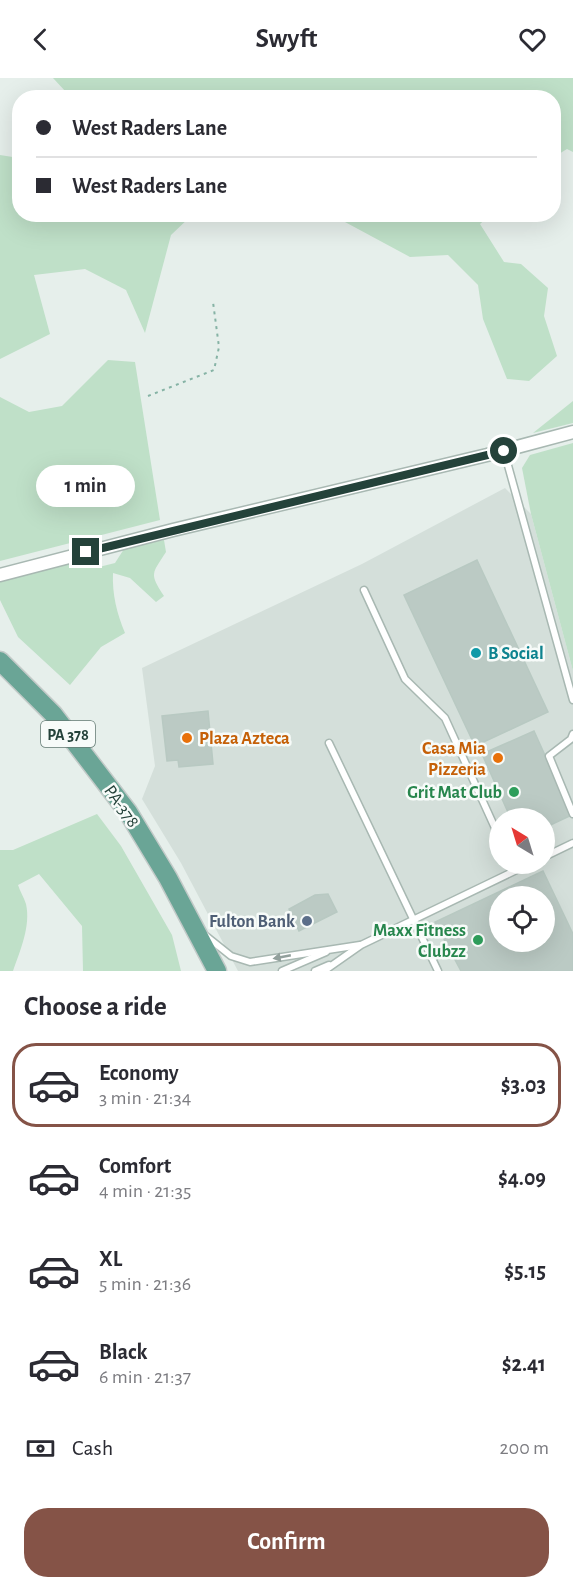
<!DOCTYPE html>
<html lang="en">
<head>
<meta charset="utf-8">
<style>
  body { margin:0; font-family:"Alegreya Sans",sans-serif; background:#f7f7f7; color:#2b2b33; height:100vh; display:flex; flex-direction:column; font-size:22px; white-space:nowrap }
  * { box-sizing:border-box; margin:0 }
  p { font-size:20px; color:#7c7c81 }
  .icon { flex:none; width:33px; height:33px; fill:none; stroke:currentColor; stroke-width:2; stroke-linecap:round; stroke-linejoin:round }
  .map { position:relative; height:893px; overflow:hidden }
  .side { display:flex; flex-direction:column; background:#fff; flex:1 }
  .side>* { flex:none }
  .top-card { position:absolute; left:12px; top:12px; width:549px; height:132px; border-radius:24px; box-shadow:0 6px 24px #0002; display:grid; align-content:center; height:132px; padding:0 24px; background:#fff }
  .needle { width:39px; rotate:322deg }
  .fabs { position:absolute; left:489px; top:730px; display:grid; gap:12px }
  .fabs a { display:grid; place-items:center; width:66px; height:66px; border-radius:50%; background:#fff; box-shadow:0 6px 24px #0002; font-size:30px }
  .end { position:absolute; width:27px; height:27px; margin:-14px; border:8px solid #24423a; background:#fff; box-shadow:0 0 0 3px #fff }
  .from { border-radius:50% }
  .bubble { position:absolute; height:42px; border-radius:21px; background:#fff; box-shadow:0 6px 24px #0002; font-size:20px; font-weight:700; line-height:42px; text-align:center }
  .top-card b { display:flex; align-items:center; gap:21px; height:57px; font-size:22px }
  .top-card b+b { border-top:2px solid #e1e1e2 }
  .top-card i { width:15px; height:15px; background:#2b2b33 }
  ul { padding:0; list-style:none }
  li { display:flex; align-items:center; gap:18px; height:84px; margin:0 12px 9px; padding:0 12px; border:3px solid transparent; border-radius:24px }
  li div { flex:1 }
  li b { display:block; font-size:22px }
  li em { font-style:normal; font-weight:700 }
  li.current { border-color:#855347 }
  li>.icon { width:54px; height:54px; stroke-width:1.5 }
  h2 { padding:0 24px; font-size:27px; line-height:72px }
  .pay { display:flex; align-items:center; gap:15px; height:66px; padding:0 24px; font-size:22px }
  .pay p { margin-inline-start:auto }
  .primary-button { display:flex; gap:12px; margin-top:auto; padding:12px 24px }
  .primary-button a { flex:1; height:69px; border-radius:24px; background:#855347; color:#fff; font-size:24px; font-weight:700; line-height:69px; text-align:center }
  header { display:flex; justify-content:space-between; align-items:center; height:78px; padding:0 24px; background:#fff; font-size:27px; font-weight:700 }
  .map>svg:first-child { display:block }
  .built { fill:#d4dfda; fill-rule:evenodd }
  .green { fill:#bfe0c8 }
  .building { fill:#bbcac4; stroke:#b8c9c2; stroke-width:1.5; fill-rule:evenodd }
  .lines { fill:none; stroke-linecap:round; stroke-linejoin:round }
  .lane-casing { stroke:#a8b8b2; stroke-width:9 }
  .street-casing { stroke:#a8b8b2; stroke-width:15 }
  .primary-casing { stroke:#c2cac8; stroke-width:21 }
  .path { stroke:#86b3a5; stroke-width:2; stroke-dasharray:3 4.5; stroke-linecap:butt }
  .lane { stroke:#fff; stroke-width:6 }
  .street { stroke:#fff; stroke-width:12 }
  .primary { stroke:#6aa596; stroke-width:18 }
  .oneway { fill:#92a09c }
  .route { stroke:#24423a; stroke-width:8 }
  .culture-dot { fill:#0f9aa8; stroke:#f7fbf9; stroke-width:2 }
  .food-dot { fill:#e8710a; stroke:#f7fbf9; stroke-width:2 }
  .leisure-dot { fill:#2e9e5b; stroke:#f7fbf9; stroke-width:2 }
  .service-dot { fill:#5c6f8a; stroke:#f7fbf9; stroke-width:2 }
  .labels { text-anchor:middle; stroke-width:5; stroke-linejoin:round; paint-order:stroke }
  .shield { fill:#f7fbf9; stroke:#637a73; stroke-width:1.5 }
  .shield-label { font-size:16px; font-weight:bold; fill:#24423a }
  .culture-label { font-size:18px; font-weight:bold; fill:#0d838f; stroke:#f7fbf9; text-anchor:start }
  .food-label { font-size:18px; font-weight:bold; fill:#c56008; stroke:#f7fbf9; text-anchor:start }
  .leisure-label { font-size:18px; font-weight:bold; fill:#27864d; stroke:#f7fbf9; text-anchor:end }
  .street-label { font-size:18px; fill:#24423a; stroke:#f7fbf9 }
  .service-label { font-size:18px; font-weight:bold; fill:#4e5e75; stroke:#f7fbf9; text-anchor:end }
</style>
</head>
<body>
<header><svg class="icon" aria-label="back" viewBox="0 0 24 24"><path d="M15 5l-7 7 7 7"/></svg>Swyft<svg class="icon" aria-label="heart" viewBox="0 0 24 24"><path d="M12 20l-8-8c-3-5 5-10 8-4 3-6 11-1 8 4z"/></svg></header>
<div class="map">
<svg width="573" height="893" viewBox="0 0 573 893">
  <rect width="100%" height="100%" fill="#e6efeb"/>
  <path class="built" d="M505,410l26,26 42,157v300h-335l-57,-108 -39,-64 13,-33 -13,-98 220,-104zM500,741h44v45h-44zM500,819h44v45h-44z"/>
  <g class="green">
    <path d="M53,0h520v74l-6,-3 -13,8v-59h-488v-6z"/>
    <path d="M0,77l19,3 1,56 172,1 -21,20 -26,98 -19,-43 -41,-21 -51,6 16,59 -50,25z"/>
    <path d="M332,137h158l-10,9 24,38 17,2 27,24 -4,28 13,40 -28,25 -22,-2 -24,-60 -5,-34 -30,-30 -38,2z"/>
    <path d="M108,282l27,2 25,158 -160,41v-164l29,15 33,-6z"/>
    <path d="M573,323v22l-40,10z"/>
    <path d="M573,365v228l-42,-157 -9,-46 8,-13z"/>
    <path d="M164,462l2,12c-14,22 -17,21 -2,44l-8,6 -26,-24 -17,-5c-1,21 4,41 12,60l-24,14 -31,38 -52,-48 -18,-37v-20l86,-23 13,10 16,-4 9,-14z"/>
    <path d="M97,736l24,32 51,89 9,36h-98l-1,-45 -43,-52 -21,11c2,6 6,13 8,19 5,22 -6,47 -13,67h-13v-121h13z"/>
  </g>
  <g class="building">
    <path d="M477,482l71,152 -73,34 -71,-151z"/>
    <path d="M208,633l5,53 -34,3 -1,-7 -11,1 -5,-45z"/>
    <path d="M534,653l38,84 -28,13v-9h-33l-29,-65z"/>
    <path d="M543,793l30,63v37h-112l-26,-49zM500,819h44v45h-44z"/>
    <path d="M328,816l9,18 -38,19 -10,-22 26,-14z"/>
  </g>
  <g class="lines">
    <g class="lane-casing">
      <g id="lane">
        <path d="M504,373l69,249"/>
        <path d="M364,512l41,89 40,39 55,121"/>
        <path d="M573,656l-2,5 -22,17 24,58"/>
        <path d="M329,665l109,228"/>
        <path d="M544,779l29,-14"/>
        <path d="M206,858l25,20 19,6 110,-17"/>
        <path d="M282,893l44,-19"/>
        <path d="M315,893l14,-6"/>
        <path d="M324,893l37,-26 168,-81"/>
      </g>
    </g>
    <g class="street-casing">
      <path id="street" d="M0,497l173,-45 314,-75 86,-23"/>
    </g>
    <g class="primary-casing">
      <path id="primary" d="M0,583l53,53 75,98 40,66 49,93"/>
    </g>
    <path class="path" d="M148,318l66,-26 5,-23 -6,-45"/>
    <use href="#lane" class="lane"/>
    <use href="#street" class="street"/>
    <use href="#primary" class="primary"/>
  </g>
  <defs><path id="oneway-solid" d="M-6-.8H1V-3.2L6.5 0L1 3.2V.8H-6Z" transform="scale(1.5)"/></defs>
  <use class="oneway" href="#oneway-solid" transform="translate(282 879) rotate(169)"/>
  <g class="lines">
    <path class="route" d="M86,474l418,-101"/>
  </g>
  <circle class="culture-dot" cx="476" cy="575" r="6"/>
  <g class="food-dot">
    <circle cx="187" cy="660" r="6"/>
    <circle cx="498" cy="680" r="6"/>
  </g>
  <g class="leisure-dot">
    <circle cx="514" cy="714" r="6"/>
    <circle cx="478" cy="862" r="6"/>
  </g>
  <circle class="service-dot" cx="307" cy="843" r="6"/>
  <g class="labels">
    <rect class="shield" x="41" y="643" width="54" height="26" rx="4.5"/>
    <g class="shield-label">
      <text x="68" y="662">PA 378</text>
    </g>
    <g class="culture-label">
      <text x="488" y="581">B Social</text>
    </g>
    <g class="food-label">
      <text x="199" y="666">Plaza Azteca</text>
      <text x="486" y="676" text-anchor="end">Casa Mia<tspan x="486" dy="21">Pizzeria</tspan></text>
    </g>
    <g class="leisure-label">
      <text x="502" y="720">Grit Mat Club</text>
      <text x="466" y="858">Maxx Fitness<tspan x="466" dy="21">Clubzz</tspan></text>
    </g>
    <g class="street-label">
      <text transform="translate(122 728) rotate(55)" y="6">PA-378</text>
    </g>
    <g class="service-label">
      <text x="295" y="849">Fulton Bank</text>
    </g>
  </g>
</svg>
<div class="fabs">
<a><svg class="needle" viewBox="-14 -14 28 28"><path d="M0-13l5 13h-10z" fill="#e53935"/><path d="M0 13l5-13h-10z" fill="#7c7c81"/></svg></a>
<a><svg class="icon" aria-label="locate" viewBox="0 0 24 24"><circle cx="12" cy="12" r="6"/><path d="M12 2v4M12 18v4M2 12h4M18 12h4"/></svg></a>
</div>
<i class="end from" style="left:504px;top:373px"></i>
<i class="end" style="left:86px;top:474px"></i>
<div class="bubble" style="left:36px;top:387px;width:99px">1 min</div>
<div class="top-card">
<b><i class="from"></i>West Raders Lane</b>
<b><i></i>West Raders Lane</b>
</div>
</div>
<section class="side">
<h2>Choose a ride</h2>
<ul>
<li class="current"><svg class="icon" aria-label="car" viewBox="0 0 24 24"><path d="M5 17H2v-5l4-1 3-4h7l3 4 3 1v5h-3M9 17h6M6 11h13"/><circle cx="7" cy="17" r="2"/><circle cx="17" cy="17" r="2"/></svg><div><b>Economy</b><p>3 min · 21:34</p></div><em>$3.03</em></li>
<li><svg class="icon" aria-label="car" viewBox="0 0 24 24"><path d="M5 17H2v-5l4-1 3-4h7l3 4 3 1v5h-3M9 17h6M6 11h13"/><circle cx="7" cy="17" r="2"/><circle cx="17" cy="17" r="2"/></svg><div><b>Comfort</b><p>4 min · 21:35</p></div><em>$4.09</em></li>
<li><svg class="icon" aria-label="car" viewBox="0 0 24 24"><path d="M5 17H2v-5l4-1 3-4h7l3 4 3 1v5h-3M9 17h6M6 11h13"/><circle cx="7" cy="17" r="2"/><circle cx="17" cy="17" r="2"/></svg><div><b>XL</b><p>5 min · 21:36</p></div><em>$5.15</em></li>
<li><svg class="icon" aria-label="car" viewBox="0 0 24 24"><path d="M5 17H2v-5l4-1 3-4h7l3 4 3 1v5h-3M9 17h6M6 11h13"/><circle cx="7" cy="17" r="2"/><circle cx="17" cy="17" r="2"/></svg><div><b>Black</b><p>6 min · 21:37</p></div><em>$2.41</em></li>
</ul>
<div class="pay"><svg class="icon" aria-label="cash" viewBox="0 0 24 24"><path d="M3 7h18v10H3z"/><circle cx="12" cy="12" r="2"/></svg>Cash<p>200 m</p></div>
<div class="primary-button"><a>Confirm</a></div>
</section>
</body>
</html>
